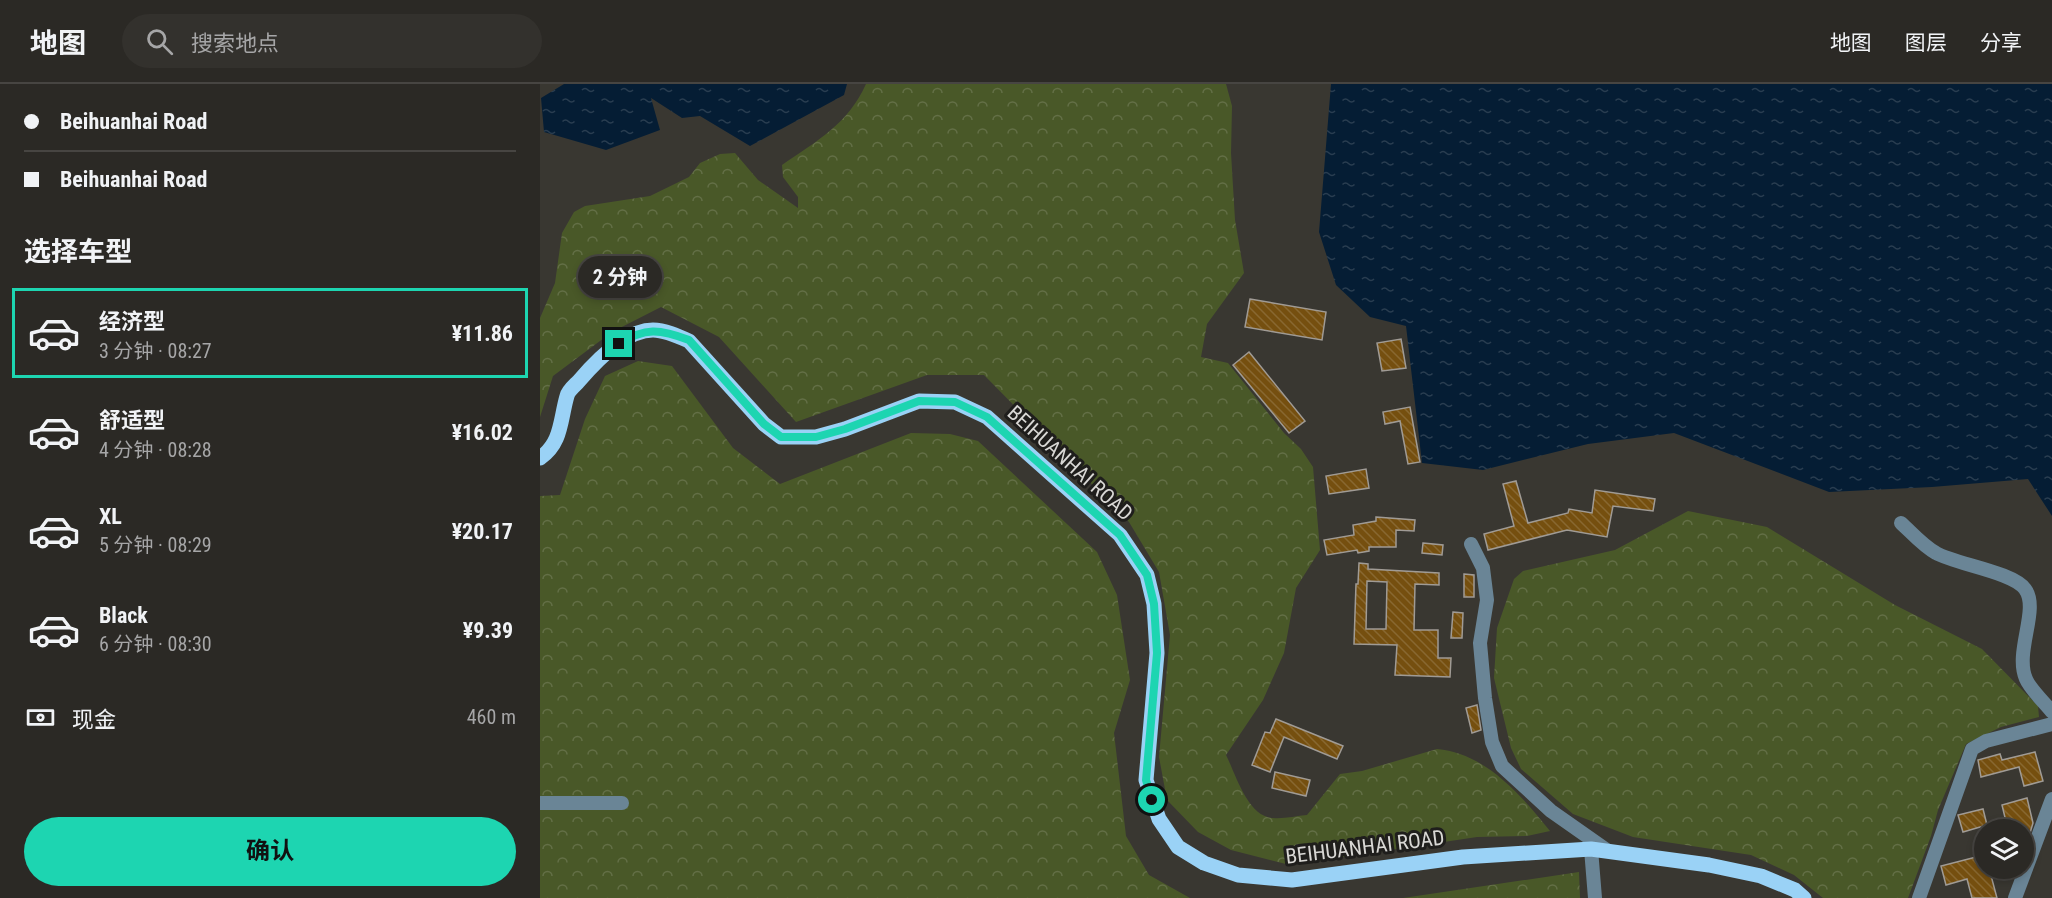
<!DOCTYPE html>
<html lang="zh">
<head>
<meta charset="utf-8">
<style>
  body { margin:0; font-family:"Roboto Condensed","Noto Sans SC",sans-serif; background:#33312d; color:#f1f3f6; height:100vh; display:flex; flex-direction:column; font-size:22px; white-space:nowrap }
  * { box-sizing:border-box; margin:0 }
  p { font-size:20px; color:#a6a6a7 }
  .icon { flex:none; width:33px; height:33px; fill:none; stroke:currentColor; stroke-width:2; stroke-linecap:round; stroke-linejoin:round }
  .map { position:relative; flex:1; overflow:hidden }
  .panel { display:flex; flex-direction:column; background:#2b2925; width:540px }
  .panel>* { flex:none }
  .banner { display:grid; align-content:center; height:132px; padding:0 24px; background:#2b2925 }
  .tools { position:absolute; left:1434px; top:735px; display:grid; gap:12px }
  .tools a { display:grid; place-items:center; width:60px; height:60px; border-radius:50%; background:#2b2925; box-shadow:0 3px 9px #0003,0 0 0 2px #474542; font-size:30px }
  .end { position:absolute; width:27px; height:27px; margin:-14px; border:8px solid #1dd5b1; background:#111; box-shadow:0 0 0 3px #111 }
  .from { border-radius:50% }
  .bubble { position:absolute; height:42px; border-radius:21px; background:#2b2925; box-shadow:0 3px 9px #0003,0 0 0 2px #474542; font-size:20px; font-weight:700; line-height:42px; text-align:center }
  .banner b { display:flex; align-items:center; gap:21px; height:57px; font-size:22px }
  .banner b+b { border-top:2px solid #474542 }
  .banner i { width:15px; height:15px; background:#f1f3f6 }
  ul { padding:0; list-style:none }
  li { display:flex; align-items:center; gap:18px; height:90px; margin:0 12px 9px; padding:0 12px; border:3px solid transparent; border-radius:0px }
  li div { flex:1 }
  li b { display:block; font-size:22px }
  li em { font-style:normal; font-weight:700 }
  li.on { border-color:#1dd5b1 }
  li>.icon { width:54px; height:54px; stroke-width:1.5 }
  h2 { padding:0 24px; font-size:27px; line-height:72px }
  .pay { display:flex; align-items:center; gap:15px; height:66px; padding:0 24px; font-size:22px }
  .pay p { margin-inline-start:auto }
  .button { display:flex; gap:12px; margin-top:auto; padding:12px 24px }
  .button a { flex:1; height:69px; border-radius:36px; background:#1dd5b1; color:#111; font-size:24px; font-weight:700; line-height:69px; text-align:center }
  header { display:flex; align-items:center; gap:36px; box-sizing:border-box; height:84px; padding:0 30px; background:#2b2925; border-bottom:2px solid #474542 }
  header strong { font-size:28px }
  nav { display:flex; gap:33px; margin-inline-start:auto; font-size:21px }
  .search { width:420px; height:54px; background:#33312d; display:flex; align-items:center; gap:15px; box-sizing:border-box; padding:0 21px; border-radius:33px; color:#a6a6a7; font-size:22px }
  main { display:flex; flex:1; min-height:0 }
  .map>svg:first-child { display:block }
  .forest { fill:url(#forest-crowns) }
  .water { fill:url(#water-ripples) }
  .building { fill:url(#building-back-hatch); stroke:#a09b95; stroke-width:1.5; fill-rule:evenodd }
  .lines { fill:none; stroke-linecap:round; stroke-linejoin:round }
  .minor { stroke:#6a8596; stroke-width:14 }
  .major { stroke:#9ad2f6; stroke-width:15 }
  .route { stroke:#1dd5b1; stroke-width:8 }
  .labels { text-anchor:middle; stroke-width:6; stroke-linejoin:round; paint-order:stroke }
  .street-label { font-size:21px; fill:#d9d8d5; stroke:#1f1e1c }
</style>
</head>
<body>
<header>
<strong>地图</strong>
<div class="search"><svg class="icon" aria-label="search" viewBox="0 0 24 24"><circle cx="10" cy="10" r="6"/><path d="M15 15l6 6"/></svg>搜索地点</div>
<nav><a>地图</a><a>图层</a><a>分享</a></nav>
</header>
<main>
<section class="panel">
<div class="banner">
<b><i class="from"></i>Beihuanhai Road</b>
<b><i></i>Beihuanhai Road</b>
</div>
<h2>选择车型</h2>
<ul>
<li class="on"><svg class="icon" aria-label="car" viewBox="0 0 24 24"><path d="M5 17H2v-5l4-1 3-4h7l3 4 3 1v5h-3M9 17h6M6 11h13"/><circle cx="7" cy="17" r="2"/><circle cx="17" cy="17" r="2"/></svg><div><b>经济型</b><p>3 分钟 · 08:27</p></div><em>¥11.86</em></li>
<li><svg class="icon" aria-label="car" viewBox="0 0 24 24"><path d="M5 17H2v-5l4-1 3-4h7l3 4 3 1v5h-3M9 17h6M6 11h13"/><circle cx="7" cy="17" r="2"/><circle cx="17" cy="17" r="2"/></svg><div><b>舒适型</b><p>4 分钟 · 08:28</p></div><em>¥16.02</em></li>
<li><svg class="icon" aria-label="car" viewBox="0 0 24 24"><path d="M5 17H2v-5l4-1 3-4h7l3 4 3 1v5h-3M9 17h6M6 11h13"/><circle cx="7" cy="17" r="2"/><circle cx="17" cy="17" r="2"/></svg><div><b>XL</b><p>5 分钟 · 08:29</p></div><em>¥20.17</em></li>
<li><svg class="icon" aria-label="car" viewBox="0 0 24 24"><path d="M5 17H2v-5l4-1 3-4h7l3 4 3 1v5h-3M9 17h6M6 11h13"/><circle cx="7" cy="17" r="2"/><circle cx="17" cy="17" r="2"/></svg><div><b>Black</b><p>6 分钟 · 08:30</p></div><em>¥9.39</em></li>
</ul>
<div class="pay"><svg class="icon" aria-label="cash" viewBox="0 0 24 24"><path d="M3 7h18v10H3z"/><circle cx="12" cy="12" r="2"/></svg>现金<p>460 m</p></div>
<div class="button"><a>确认</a></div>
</section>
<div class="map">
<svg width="1512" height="814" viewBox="0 0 1512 814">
  <defs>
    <pattern id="forest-crowns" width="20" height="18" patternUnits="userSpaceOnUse" patternTransform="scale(1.5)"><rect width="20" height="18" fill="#495828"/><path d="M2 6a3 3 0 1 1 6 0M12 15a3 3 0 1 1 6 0" fill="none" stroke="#636f46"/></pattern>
    <pattern id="water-ripples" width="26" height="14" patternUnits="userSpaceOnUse" patternTransform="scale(1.5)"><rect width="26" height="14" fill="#051d34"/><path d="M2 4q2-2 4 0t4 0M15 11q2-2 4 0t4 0" fill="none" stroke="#293d50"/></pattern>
    <pattern id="building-back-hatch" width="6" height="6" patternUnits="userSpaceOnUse" patternTransform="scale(1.5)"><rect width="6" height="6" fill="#754f0f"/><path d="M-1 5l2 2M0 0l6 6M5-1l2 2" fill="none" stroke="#886831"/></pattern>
  </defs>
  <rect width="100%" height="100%" fill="#393731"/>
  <g class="forest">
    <path d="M326,0h360l6,22 -1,47 4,67 9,53 -37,51 -6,33 27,6 56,70 17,16 12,18 7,83 -24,38 -12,65 -21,47 -37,55c10,20 22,62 47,63 11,1 23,-2 34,-3l33,-41 22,-3 75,-22c48,4 84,46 113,82l-23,5 -50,1 -187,28 -59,-15 -33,-18 -31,-32 -8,-43 11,-122 -11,-63 -30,-50 -145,-147h-57l-131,47 -77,-85 -58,-30 -49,25 -59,44 -13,41v-99l15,-35 7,-50 12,-21 11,-6 65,-10 39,-19 11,-14 20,-9 15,-1 23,27 40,28v-11l-15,-20 -1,-12c35,-24 66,-41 84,-81z"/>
    <path d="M98,277l34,5 61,82 47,36 131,-51 39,1 28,7 119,111 20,43 13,85 -16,53 12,103 23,39 41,23h-650v-402l20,-1 25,-76 20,-43z"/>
    <path d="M1148,427l79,16 128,78 87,44 56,57 1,11 -38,10 -35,17 -28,66 -7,26 -23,62h-85l-29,-23 -43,-20 -118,-18 -60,-23 -52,-45 -10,-21 -17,-70 3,-50 17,-49 9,-8 92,-21z"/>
    <path d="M1039,788l1,26h-177z"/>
  </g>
  <g class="water">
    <path d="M24,0h283l-3,11 -94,51 -50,-30 -18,2 -31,-20 9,32 -54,20 -62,-18 -3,-34z"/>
    <path d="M791,0h721v432l-24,-37 -96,8 -103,5 -155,-59 -86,11 -105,26 -61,-7 -16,-137 -36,-9 -34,-32 -17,-53z"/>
  </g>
  <g class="building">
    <path d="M710,215l76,13 -4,28 -77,-13z"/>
    <path d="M861,255l5,29 -24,3 -5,-28z"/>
    <path d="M709,268l56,69 -16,12 -56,-68z"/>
    <path d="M870,323l10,55 -12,2 -8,-43 -15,3 -2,-12z"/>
    <path d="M826,385l3,19 -40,6 -3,-18z"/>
    <path d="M976,397l12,42 40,-10 1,-4 23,4 3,-23 60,9 -2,12 -40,-5 -6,31 -40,-7 -79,20 -4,-16 30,-8 -11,-42z"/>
    <path d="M836,433l39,3 -1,11 -18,-1v17h-27v4l-11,2 -1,-3 -30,5 -3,-15 30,-5 -1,-10 23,-4z"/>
    <path d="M883,459l20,2 -1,10 -20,-2z"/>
    <path d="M819,479l9,1v5l71,4v12l-24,-1 -1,46h24v28h13l-1,19 -55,-2 2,-30 -43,-1 2,-60h2zM827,497l20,1 -1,47h-20z"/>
    <path d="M924,490l10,1v22h-10z"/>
    <path d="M913,528l10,1 -1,25h-11z"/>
    <path d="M937,621l4,25 -9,3 -6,-25z"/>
    <path d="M736,635l67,27 -6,13 -53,-22 -14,35 -18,-7 13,-33 5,1z"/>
    <path d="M1495,668l8,29 -19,5 -5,-19 -38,10 -3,-17 22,-6 2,6z"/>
    <path d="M735,688l35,8 -4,16 -34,-8z"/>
    <path d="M1487,714l6,25 -3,10 -6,2v-5h-16l-6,-25z"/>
    <path d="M1443,725l4,16 -24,7 -5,-17z"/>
    <path d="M1444,771v13h5l8,30h-25l-5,-19 -21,6 -5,-19z"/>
  </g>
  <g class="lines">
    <g class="minor">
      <path d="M1361,439c10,9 22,23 35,30 19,11 77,19 89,36 15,20 -11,63 1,90 4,10 19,24 26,33"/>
      <path d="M931,460l12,24 4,32 -7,43 5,55 7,44 10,24 49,45 57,40"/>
      <path d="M0,719h82"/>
      <path d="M1051,765l4,49"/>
      <path d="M1379,814l53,-149 14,-8 66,-17"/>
      <path d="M1475,814l37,-99"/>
    </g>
    <path class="major" d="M0,374c22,-15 20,-38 27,-62 1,-5 7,-10 11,-14 17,-20 47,-52 75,-52 12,0 25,6 36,11l75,83 17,13h35l29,-8 74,-28 36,1 32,15 133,118 27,40 7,29 3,49 -11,127 13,39 19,28 26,16 34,12 54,5 171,-23 128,-8 118,16 52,11 34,14 9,8"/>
  </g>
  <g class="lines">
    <path class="route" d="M79,260c26,-17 41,-15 70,-4l75,84 17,13h35l29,-8 74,-28 36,1 32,15 133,118 27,40 7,29 3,49 -11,127 6,20"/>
  </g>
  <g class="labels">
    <g class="street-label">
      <text transform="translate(530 379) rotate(42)" y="7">BEIHUANHAI ROAD</text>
      <text transform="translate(825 763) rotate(-7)" y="7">BEIHUANHAI ROAD</text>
    </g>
  </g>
</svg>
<div class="tools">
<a><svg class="icon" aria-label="layers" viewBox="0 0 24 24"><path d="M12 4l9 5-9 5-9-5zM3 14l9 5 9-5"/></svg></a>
</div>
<i class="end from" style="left:612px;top:716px"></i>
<i class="end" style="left:79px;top:260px"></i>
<div class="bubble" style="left:38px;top:172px;width:84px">2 分钟</div>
</div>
</main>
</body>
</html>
